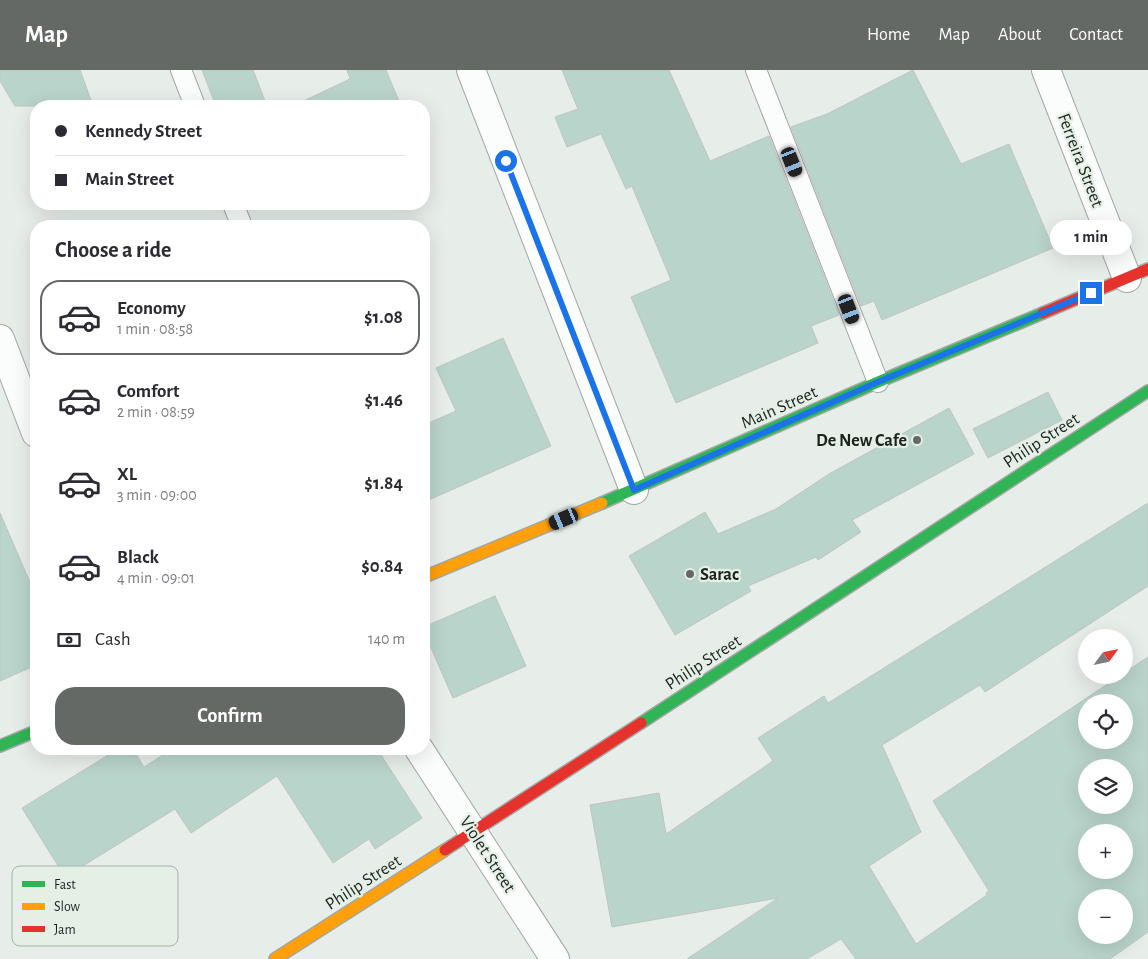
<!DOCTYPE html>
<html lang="en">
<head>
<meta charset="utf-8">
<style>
  body { margin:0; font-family:"Alegreya Sans",sans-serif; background:#f7f7f7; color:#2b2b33; height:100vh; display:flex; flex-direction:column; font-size:19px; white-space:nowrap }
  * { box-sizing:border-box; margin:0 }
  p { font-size:16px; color:#7c7c81 }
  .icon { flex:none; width:28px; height:28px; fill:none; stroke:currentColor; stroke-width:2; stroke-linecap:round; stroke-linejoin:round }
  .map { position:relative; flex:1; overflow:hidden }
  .sheet { position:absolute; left:30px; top:150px; width:400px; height:535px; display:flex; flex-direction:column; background:#fff; border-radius:20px; box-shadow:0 5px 20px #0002 }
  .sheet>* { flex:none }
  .guide { position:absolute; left:30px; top:30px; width:400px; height:110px; border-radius:20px; box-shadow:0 5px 20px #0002; display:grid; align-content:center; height:110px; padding:0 25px; background:#fff }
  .needle { width:32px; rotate:57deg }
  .fabs { position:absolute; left:1078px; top:559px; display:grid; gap:10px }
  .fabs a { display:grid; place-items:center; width:55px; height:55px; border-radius:50%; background:#fff; box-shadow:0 5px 20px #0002; font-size:25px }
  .end { position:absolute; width:22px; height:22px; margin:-11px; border:6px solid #1a73e8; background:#fff; box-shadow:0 0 0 2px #fff }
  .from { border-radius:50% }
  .bubble { position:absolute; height:35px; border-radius:18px; background:#fff; box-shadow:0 5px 20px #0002; font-size:16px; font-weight:700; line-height:35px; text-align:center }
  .car { position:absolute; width:15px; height:30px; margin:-15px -8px; border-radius:6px; box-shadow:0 0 4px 1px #0007; background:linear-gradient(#222 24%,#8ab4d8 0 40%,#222 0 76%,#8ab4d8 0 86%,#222 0) }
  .guide b { display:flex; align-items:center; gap:18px; height:48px; font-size:19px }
  .guide b+b { border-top:1px solid #e1e1e2 }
  .guide i { width:12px; height:12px; background:#2b2b33 }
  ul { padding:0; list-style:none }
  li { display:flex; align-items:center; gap:15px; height:75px; margin:0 10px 8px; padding:0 15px; border:2px solid transparent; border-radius:20px }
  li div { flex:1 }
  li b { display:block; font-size:19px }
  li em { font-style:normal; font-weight:700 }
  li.selected { border-color:#646965 }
  li>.icon { width:45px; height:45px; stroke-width:1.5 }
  h2 { padding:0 25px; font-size:22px; line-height:60px }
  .pay { display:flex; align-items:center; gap:12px; height:55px; padding:0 25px; font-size:19px }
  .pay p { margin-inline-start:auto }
  .action { display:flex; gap:10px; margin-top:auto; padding:10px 25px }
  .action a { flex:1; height:58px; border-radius:20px; background:#646965; color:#fff; font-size:20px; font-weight:700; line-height:58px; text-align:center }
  header { display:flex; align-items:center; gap:30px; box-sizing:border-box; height:70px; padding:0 25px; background:#646965; color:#fff }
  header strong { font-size:24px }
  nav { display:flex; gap:28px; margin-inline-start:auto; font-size:18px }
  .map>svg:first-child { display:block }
  .building { fill:#b9d4cb; stroke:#bfc4c1; fill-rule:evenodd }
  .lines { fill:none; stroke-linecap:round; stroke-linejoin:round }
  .lane-casing { stroke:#a2a7a3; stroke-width:22 }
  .street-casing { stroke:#a2a7a3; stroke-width:30 }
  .fast-casing { stroke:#a2a7a3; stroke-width:14 }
  .slow-casing { stroke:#a2a7a3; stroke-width:14 }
  .jam-casing { stroke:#a2a7a3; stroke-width:14 }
  .lane { stroke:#fbfcfc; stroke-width:20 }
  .street { stroke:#fbfcfc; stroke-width:28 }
  .fast { stroke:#30b455; stroke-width:11 }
  .slow { stroke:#ff9f0a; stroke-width:11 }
  .jam { stroke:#e5322d; stroke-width:11 }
  .route { stroke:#1a73e8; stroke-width:6 }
  .poi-dot { fill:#646965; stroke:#e4f0e6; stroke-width:2 }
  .labels { text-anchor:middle; stroke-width:4.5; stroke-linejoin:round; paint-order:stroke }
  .street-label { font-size:18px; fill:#1e221f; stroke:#e4f0e6 }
  .poi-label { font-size:18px; font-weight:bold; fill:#1e221f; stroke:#e4f0e6; text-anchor:end }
  .key { fill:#e4f0e6; stroke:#a9b2aa; stroke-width:1 }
  .key-label { font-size:14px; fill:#1e221f }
</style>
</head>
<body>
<header>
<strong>Map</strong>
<nav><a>Home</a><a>Map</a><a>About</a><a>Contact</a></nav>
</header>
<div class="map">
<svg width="1148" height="889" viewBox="0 0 1148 889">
  <rect width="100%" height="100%" fill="#e7ede8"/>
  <g class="building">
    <path d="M0,0h80l13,36h-78l-15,-25z"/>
    <path d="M202,0h51l14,36h-51z"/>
    <path d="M347,0h39l15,36h-108l57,-27z"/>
    <path d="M562,0h107l41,91 59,-25 70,179 -28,11 7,17 -142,60 -45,-106 40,-17 -39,-94 -6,3 -25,-55 -34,13 -12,-30 23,-8z"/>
    <path d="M913,0l48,94 48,-20 44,104 -171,72 -8,-19 -13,5 -70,-179 36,-13z"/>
    <path d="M503,268l48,108 -127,56v-77l32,-14 -20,-43z"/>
    <path d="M1048,322l14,28 -74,38 -15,-29z"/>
    <path d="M949,338l25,46 -122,66 9,12 -43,28 -2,-3 -68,29 3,5 -76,44 -46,-79 76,-44 13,22 58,-25 53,-35z"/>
    <path d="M1148,433v83l-163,106 -5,-7 -98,60 39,87 -52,34 47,78 71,-49 -1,-2 3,-2 -56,-90 188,-126h3v-2l24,-16v275l-38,27h-254l-15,-20 -34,20h-120l91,-61 -166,29 -22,-122 69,-12 7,41 107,-73 -15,-23 66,-42 4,7zM1086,632h38v38h-38zM1086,698h38v37h-38zM1086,762h38v38h-38zM1086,828h38v37h-38z"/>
    <path d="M0,443l36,83v69l-36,16z"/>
    <path d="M495,526l31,70 -73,32 -29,-66v-5z"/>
    <path d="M118,679h15l11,18 28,-18h205l45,69 -47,31 -6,-10 -36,24 -56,-87 -86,57 -16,-24 -110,68 -43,-69z"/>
  </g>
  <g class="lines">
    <g class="lane-casing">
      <g id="lane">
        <path d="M181,0l14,36"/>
        <path d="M756,0l122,312"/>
        <path d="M233,134l9,22"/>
      </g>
    </g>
    <g class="street-casing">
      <g id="street">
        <path d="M471,0l163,420"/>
        <path d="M1046,0l81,208"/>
        <path d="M0,269l36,94"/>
        <path d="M419,679l136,210"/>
      </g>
    </g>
    <g class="fast-casing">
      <g id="fast">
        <path d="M602,433l276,-121 165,-69"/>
        <path d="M641,653l507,-332"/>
        <path d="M0,676l36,-15"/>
      </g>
    </g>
    <g class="slow-casing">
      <g id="slow">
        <path d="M424,507l178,-74"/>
        <path d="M275,889l170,-109"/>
      </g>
    </g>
    <g class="jam-casing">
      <g id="jam">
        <path d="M1043,243l105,-44"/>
        <path d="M445,780l196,-127"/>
      </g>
    </g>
    <use href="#lane" class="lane"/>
    <use href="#street" class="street"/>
    <use href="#fast" class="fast"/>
    <use href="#slow" class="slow"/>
    <use href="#jam" class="jam"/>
  </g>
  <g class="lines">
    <path class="route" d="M506,91l128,329 244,-108 213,-89"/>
  </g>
  <g class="poi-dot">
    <circle cx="917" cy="370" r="5"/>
    <circle cx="690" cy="504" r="5"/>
  </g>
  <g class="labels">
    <g class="street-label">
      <text transform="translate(1081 90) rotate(69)" y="6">Ferreira Street</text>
      <text transform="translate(779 337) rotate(-24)" y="6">Main Street</text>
      <text transform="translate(1041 370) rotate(-33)" y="6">Philip Street</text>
      <text transform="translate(703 592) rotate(-33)" y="6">Philip Street</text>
      <text transform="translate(488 784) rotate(57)" y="6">Violet Street</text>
      <text transform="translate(363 812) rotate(-33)" y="6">Philip Street</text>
    </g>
    <g class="poi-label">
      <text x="907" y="376">De New Cafe</text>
      <text x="700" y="510" text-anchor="start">Sarac</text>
    </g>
  </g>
  <rect x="12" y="796" width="166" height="80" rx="8" class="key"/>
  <rect x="22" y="811" width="23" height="6" fill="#30b455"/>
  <rect x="22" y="833" width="23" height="7" fill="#ff9f0a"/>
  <rect x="22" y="856" width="23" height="6" fill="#e5322d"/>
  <g class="key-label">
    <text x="54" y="819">Fast</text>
    <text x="54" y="841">Slow</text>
    <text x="54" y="864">Jam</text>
  </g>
</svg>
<div class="fabs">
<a><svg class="needle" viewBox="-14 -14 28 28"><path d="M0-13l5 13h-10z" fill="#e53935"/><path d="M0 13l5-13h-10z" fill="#7c7c81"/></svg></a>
<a><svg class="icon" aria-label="locate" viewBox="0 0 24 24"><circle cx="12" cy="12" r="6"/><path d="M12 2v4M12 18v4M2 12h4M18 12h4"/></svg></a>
<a><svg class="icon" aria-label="layers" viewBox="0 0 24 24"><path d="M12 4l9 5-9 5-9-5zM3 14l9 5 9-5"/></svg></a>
<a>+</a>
<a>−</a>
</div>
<i class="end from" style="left:506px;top:91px"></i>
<i class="end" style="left:1091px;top:223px"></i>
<div class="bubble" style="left:1050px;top:150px;width:82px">1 min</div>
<i class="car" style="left:792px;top:92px;rotate:158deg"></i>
<i class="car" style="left:849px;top:239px;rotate:159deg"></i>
<i class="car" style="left:564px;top:449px;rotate:247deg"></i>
<div class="guide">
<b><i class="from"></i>Kennedy Street</b>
<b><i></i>Main Street</b>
</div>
<section class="sheet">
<h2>Choose a ride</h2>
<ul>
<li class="selected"><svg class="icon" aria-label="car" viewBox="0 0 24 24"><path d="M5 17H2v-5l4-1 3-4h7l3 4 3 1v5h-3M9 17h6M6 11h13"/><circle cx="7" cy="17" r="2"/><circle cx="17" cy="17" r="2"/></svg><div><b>Economy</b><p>1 min · 08:58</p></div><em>$1.08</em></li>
<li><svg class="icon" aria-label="car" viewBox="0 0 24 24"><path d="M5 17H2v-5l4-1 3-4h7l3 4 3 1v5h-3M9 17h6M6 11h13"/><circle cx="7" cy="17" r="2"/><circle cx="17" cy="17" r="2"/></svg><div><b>Comfort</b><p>2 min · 08:59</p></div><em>$1.46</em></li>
<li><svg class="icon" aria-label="car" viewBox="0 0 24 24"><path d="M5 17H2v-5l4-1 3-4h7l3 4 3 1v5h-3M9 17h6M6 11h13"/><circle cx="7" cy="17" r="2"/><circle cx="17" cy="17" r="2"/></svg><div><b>XL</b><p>3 min · 09:00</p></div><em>$1.84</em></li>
<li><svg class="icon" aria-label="car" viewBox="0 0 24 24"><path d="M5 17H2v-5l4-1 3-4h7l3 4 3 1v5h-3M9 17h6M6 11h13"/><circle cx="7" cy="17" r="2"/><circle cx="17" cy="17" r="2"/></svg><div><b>Black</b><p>4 min · 09:01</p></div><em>$0.84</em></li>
</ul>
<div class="pay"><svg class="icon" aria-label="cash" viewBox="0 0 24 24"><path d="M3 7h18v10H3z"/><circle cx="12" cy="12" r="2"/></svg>Cash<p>140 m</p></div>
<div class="action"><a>Confirm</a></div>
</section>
</div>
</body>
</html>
